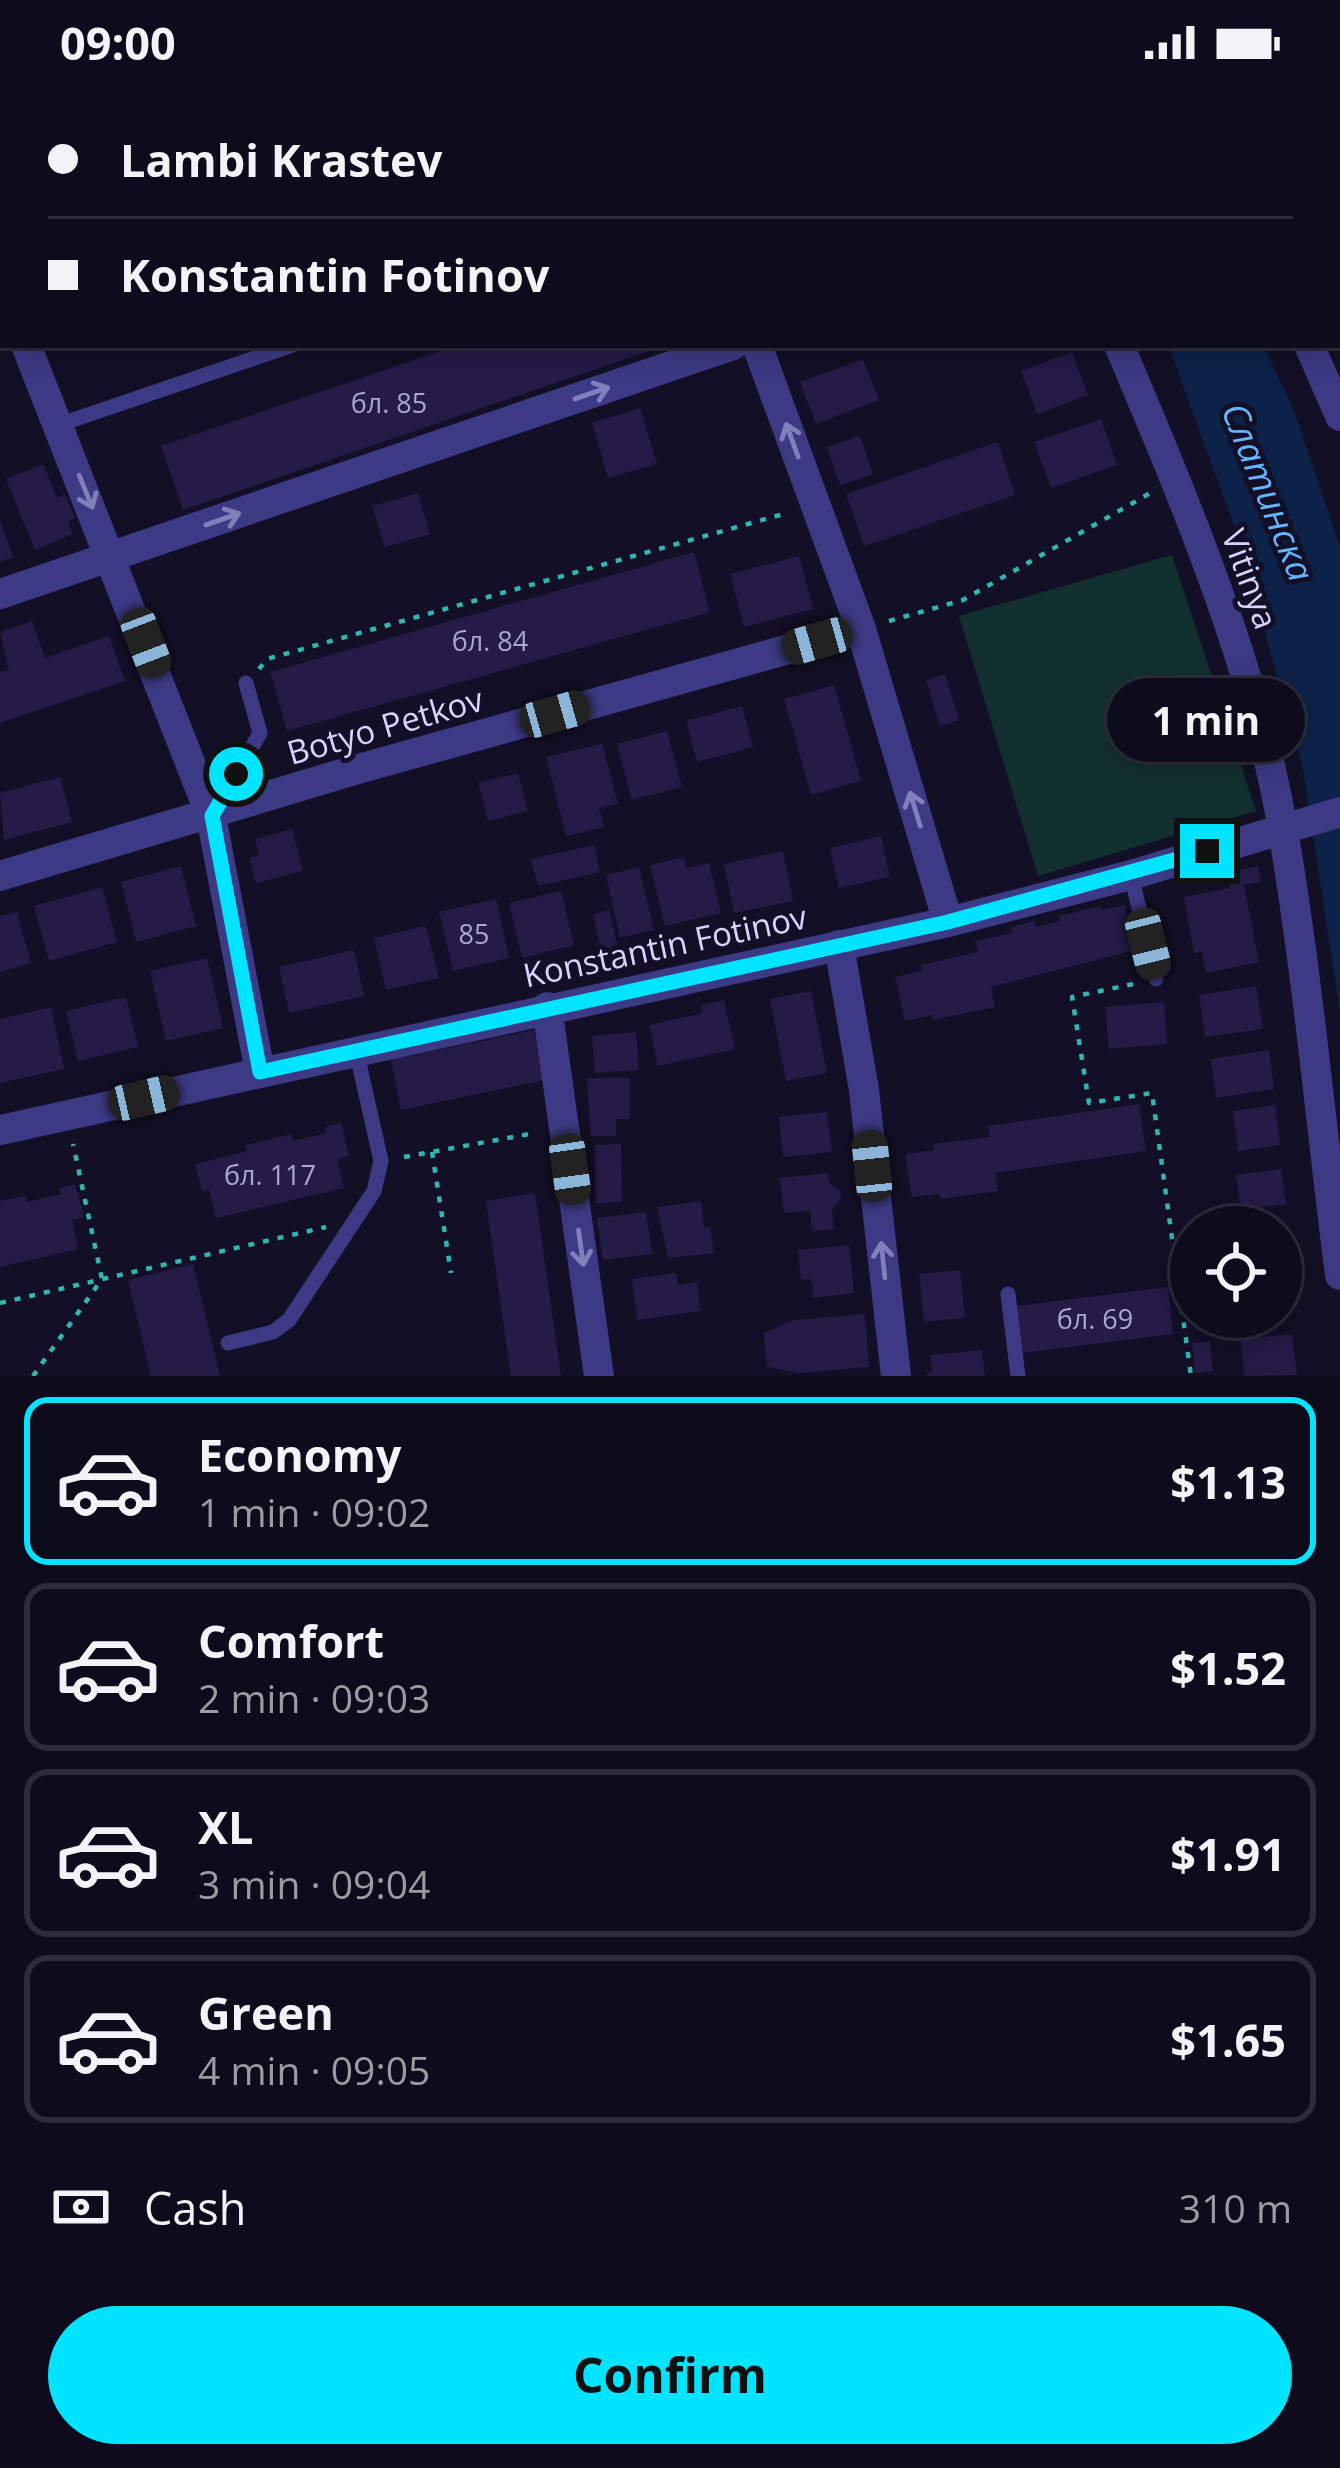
<!DOCTYPE html>
<html lang="en">
<head>
<meta charset="utf-8">
<style>
  body { margin:0; font-family:"Open Sans",sans-serif; background:#1c1929; color:#f1f3f6; height:100vh; display:flex; flex-direction:column; font-size:45px; white-space:nowrap }
  * { box-sizing:border-box; margin:0 }
  p { font-size:39px; color:#9b9ba3 }
  .icon { flex:none; width:66px; height:66px; fill:none; stroke:currentColor; stroke-width:2; stroke-linecap:round; stroke-linejoin:round }
  .map { position:relative; height:1292px; overflow:hidden }
  .panel { display:flex; flex-direction:column; background:#0e0b1c; flex:1 }
  .panel>* { flex:none }
  .guide { position:absolute; left:0px; top:0px; width:1341px; height:264px; box-shadow:0 6px 30px #0003,0 0 0 3px #2e2b3b; display:grid; align-content:center; height:264px; padding:0 48px; background:#0e0b1c }
  .buttons { position:absolute; left:1170px; top:1122px; display:grid; gap:24px }
  .buttons a { display:grid; place-items:center; width:132px; height:132px; border-radius:50%; background:#0e0b1c; box-shadow:0 6px 30px #0003,0 0 0 3px #2e2b3b; font-size:60px }
  .end { position:absolute; width:54px; height:54px; margin:-27px; border:15px solid #00e5ff; background:#111; box-shadow:0 0 0 6px #111 }
  .from { border-radius:50% }
  .bubble { position:absolute; height:84px; border-radius:42px; background:#0e0b1c; box-shadow:0 6px 30px #0003,0 0 0 3px #2e2b3b; font-size:39px; font-weight:700; line-height:84px; text-align:center }
  .car { position:absolute; width:36px; height:72px; margin:-36px -18px; border-radius:15px; box-shadow:0 0 9px 3px #0007; background:linear-gradient(#222 24%,#8ab4d8 0 40%,#222 0 76%,#8ab4d8 0 86%,#222 0) }
  .guide b { display:flex; align-items:center; gap:42px; height:114px; font-size:45px }
  .guide b+b { border-top:3px solid #2e2b3b }
  .guide i { width:30px; height:30px; background:#f1f3f6 }
  ul { padding:21px 0 0; list-style:none }
  li { display:flex; align-items:center; gap:36px; height:168px; margin:0 24px 18px; padding:0 24px; border:6px solid #2e2b3b; border-radius:24px }
  li div { flex:1 }
  li b { display:block; font-size:45px }
  li em { font-style:normal; font-weight:700 }
  li.on { border-color:#00e5ff }
  li>.icon { width:108px; height:108px; stroke-width:1.5 }
  .pay { display:flex; align-items:center; gap:30px; height:132px; padding:0 48px; font-size:45px }
  .pay p { margin-inline-start:auto }
  .action { display:flex; gap:24px; margin-top:auto; padding:24px 48px }
  .action a { flex:1; height:138px; border-radius:72px; background:#00e5ff; color:#111; font-size:48px; font-weight:700; line-height:138px; text-align:center }
  .status { display:flex; justify-content:space-between; align-items:center; height:84px; padding:0 60px; background:#0e0b1c; direction:ltr }
  .status svg { height:33px; fill:currentColor }
  .map>svg:first-child { display:block }
  .green { fill:#12302f }
  .water { fill:#0c2248 }
  .building { fill:#241b47 }
  .lines { fill:none; stroke-linecap:round; stroke-linejoin:round }
  .path { stroke:#2fb8b0; stroke-width:4.5; stroke-dasharray:6 9; stroke-linecap:butt }
  .service { stroke:#3d3a85; stroke-width:15 }
  .minor { stroke:#3d3a85; stroke-width:30 }
  .tertiary { stroke:#3d3a85; stroke-width:30 }
  .oneway { stroke:#837fbc }
  .route { stroke:#00e5ff; stroke-width:15 }
  .labels { text-anchor:middle; stroke-width:10; stroke-linejoin:round; paint-order:stroke }
  .number-label { font-size:27px; fill:#aca6d1 }
  .street-label { font-size:33px; fill:#d9d4ff; stroke:#130f26 }
  .water-label { font-size:36px; font-style:italic; fill:#62b6ff; stroke:#130f26 }
</style>
</head>
<body>
<div class="status"><b>09:00</b><svg viewBox="0 0 49 12"><path d="M0 12V9h3v3zM5 12V6h3v6zM10 12V3h3v9zM15 12V0h3v12zM26 1h20v11H26zM47 4h2v5h-2z"/></svg></div>
<div class="map">
<svg width="1340" height="1292" viewBox="0 0 1340 1292">
  <rect width="100%" height="100%" fill="#130f26"/>
  <path class="green" d="M1172,471l84,256 -218,65 -79,-260z"/>
  <path class="water" d="M1168,261h95l32,68 45,134v466l-37,-244 -64,-230z"/>
  <g class="building">
    <path d="M458,261l206,1 -481,164 -22,-64z"/>
    <path d="M1072,268l16,43 -51,19 -16,-43z"/>
    <path d="M863,275l16,41 -63,24 -16,-42z"/>
    <path d="M640,324l17,56 -49,14 -16,-55z"/>
    <path d="M1101,335l16,46 -66,23 -17,-46z"/>
    <path d="M860,352l13,38 -33,11 -13,-38z"/>
    <path d="M998,358l17,53 -151,51 -18,-52z"/>
    <path d="M43,380l14,34 8,-4 10,24 -7,3 5,13 -38,16 -29,-71z"/>
    <path d="M418,409l12,41 -45,13 -13,-41z"/>
    <path d="M0,436l13,37 -13,5z"/>
    <path d="M694,468l16,60 -423,119 -17,-59z"/>
    <path d="M799,472l14,53 -69,18 -14,-53z"/>
    <path d="M32,537l13,37 64,-22 16,45 -125,42v-51l9,-2 -9,-38z"/>
    <path d="M945,590l14,46 -19,6 -14,-46z"/>
    <path d="M834,601l27,96 -50,14 -27,-96z"/>
    <path d="M742,622l11,41 -56,15 -11,-41z"/>
    <path d="M667,647l15,56 -50,13 -15,-56z"/>
    <path d="M602,660l16,60 -19,4 5,19 -38,9 -20,-79z"/>
    <path d="M518,689l10,38 -40,10 -10,-38z"/>
    <path d="M60,693l12,45 -68,18 -4,-47z"/>
    <path d="M292,745l11,42 -47,12 -7,-25 10,-2 -4,-17z"/>
    <path d="M881,752l9,41 -51,11 -9,-40z"/>
    <path d="M594,761l6,27 -62,14 -7,-27z"/>
    <path d="M783,767l10,50 -59,12 -10,-49z"/>
    <path d="M684,773l2,11 23,-5 12,50 -56,13 -15,-61z"/>
    <path d="M181,782l15,60 -60,16 -15,-60z"/>
    <path d="M1258,782l3,16 -17,3 15,77 -53,11 -4,-21 -8,1 -10,-56 46,-9 -3,-15z"/>
    <path d="M639,783l15,63 -34,8 -14,-63z"/>
    <path d="M102,803l15,55 -68,19 -15,-55z"/>
    <path d="M561,807l13,54 -52,13 -13,-55z"/>
    <path d="M496,815l13,59 -56,13 -14,-59z"/>
    <path d="M1125,821l10,45 -144,37 4,20 -62,13 -1,-5 -27,6 -10,-44 27,-6 -1,-6 57,-13 -3,-11 37,-8 -1,-6 23,-6 2,6 24,-6 -1,-5 42,-10 1,4z"/>
    <path d="M609,826l11,46 -17,3 -10,-44z"/>
    <path d="M17,828l14,51 -31,9v-56z"/>
    <path d="M426,842l13,52 -53,12 -12,-52z"/>
    <path d="M354,866l10,46 -75,17 -10,-46z"/>
    <path d="M207,874l16,70 -57,13 -16,-70z"/>
    <path d="M1256,902l7,43 -58,8 -6,-42z"/>
    <path d="M811,907l16,82 -41,8 -16,-82z"/>
    <path d="M126,913l12,50 -60,14 -12,-50z"/>
    <path d="M724,916l11,49 -77,17 -9,-41 54,-12 -2,-8z"/>
    <path d="M1164,918l3,42 -58,5 -4,-42z"/>
    <path d="M51,923l13,62 -64,14v-64z"/>
    <path d="M534,946l11,50 -144,30 -10,-50z"/>
    <path d="M636,948l3,38 -44,3 -3,-37z"/>
    <path d="M1269,966l5,39 -58,9 -5,-39z"/>
    <path d="M587,994h43v41h-14v17h-25z"/>
    <path d="M1139,1020l7,47 -151,22 3,18 -58,8 -1,-5 -27,3 -7,-43 29,-4 -1,-6 57,-7 -2,-11z"/>
    <path d="M1275,1021l5,40 -42,6 -5,-40z"/>
    <path d="M827,1028l5,40 -49,5 -4,-40z"/>
    <path d="M341,1039l8,33 -12,3 7,29 -128,30 -7,-28 -7,1 -7,-27 52,-13 -1,-6 45,-11 2,7 33,-8 -1,-6z"/>
    <path d="M621,1060l1,58 -26,1 -1,-58z"/>
    <path d="M1281,1085l5,35 -45,6 -5,-35z"/>
    <path d="M828,1089l1,10 11,7 1,9 -9,11 2,19 -22,2 -2,-20 -26,2 -4,-35z"/>
    <path d="M75,1100l9,33 -12,3 6,29 -78,18v-66l26,-5 1,6 34,-8 -2,-6z"/>
    <path d="M535,1109l26,183h-50l-25,-175z"/>
    <path d="M701,1117l3,27 6,-1 4,26 -46,5 -11,-51z"/>
    <path d="M646,1128l6,42 -49,6 -6,-42z"/>
    <path d="M849,1161l5,48 -41,5 -2,-19 -10,1 -3,-30z"/>
    <path d="M1291,1166l7,55 -17,3v-57z"/>
    <path d="M193,1180l27,112h-69l-23,-96z"/>
    <path d="M960,1186l5,48 -41,4 -5,-48z"/>
    <path d="M676,1189l2,12 19,-3 3,29 -63,9 -5,-41z"/>
    <path d="M1168,1203l5,47 -151,19 -6,-47z"/>
    <path d="M865,1230l4,53 -70,6 -32,-6 -3,-34 30,-13z"/>
    <path d="M1292,1250l5,41 -52,1 -5,-36z"/>
    <path d="M1210,1257l3,30 -18,2 -3,-30z"/>
    <path d="M982,1266l3,26h-61l8,-4 -2,-17z"/>
  </g>
  <g class="lines">
    <g class="path">
      <path d="M889,537l74,-21 189,-108"/>
      <path d="M259,585l8,-10 520,-146"/>
      <path d="M1133,900l-61,13 17,106 63,-10 39,283"/>
      <path d="M432,1068l19,121"/>
      <path d="M404,1073l131,-24"/>
      <path d="M0,1219l326,-76"/>
      <path d="M33,1292l69,-97 -29,-135"/>
    </g>
    <g class="service">
      <path d="M310,3l7,-3"/>
      <path d="M851,3l2,-3"/>
      <path d="M0,135l3,-1"/>
      <path d="M58,341l235,-80"/>
      <path d="M215,726l45,-77 -14,-50"/>
      <path d="M1131,791l25,104"/>
      <path d="M1008,1210l10,82"/>
      <path d="M228,1259l45,-11 16,-12 85,-129 7,-30 -25,-111"/>
    </g>
    <g class="minor">
      <path d="M623,0l2,3"/>
      <path d="M65,3l5,-3"/>
      <path d="M1329,3l6,-3"/>
      <path d="M0,39l3,-2"/>
      <path d="M0,204l3,6"/>
      <path d="M26,261l185,471 49,256"/>
      <path d="M757,261l104,284 87,293"/>
      <path d="M0,510l733,-249"/>
      <path d="M0,792l358,-107 503,-140"/>
      <path d="M839,861l25,145 32,286"/>
      <path d="M547,923l52,369"/>
      <path d="M0,1046l948,-208 183,-47 209,-63"/>
    </g>
    <g class="tertiary">
      <path d="M960,0l2,3"/>
      <path d="M1176,0l2,3"/>
      <path d="M1119,261c65,154 136,320 164,485 25,147 38,297 57,445"/>
      <path d="M1309,261l31,71"/>
    </g>
  </g>
  <defs><path id="oneway-shaft" d="M-6 0H5M1.5-3L5.5 0L1.5 3" fill="none" stroke-width="1.6" stroke-linecap="round" stroke-linejoin="round" transform="scale(3)"/></defs>
  <g class="oneway">
    <use href="#oneway-shaft" transform="translate(592 309) rotate(-19)"/>
    <use href="#oneway-shaft" transform="translate(792 356) rotate(-110)"/>
    <use href="#oneway-shaft" transform="translate(86 408) rotate(68)"/>
    <use href="#oneway-shaft" transform="translate(223 435) rotate(-19)"/>
    <use href="#oneway-shaft" transform="translate(915 725) rotate(-107)"/>
    <use href="#oneway-shaft" transform="translate(581 1164) rotate(82)"/>
    <use href="#oneway-shaft" transform="translate(883 1176) rotate(-96)"/>
  </g>
  <g class="lines">
    <path class="route" d="M236,690l-24,42 48,256 688,-150 259,-71"/>
  </g>
  <g class="labels">
    <g class="number-label">
      <text x="389" y="329">бл. 85</text>
      <text x="490" y="567">бл. 84</text>
      <text x="474" y="860">85</text>
      <text x="270" y="1101">бл. 117</text>
      <text x="1095" y="1245">бл. 69</text>
    </g>
    <g class="street-label">
      <text transform="translate(1250 495) rotate(70)" y="12">Vitinya</text>
      <text transform="translate(385 642) rotate(-16)" y="12">Botyo Petkov</text>
      <text transform="translate(665 862) rotate(-12)" y="12">Konstantin Fotinov</text>
    </g>
    <g class="water-label">
      <text transform="translate(1268 408) rotate(68)" y="13">Слатинска</text>
    </g>
  </g>
</svg>
<div class="buttons">
<a><svg class="icon" aria-label="locate" viewBox="0 0 24 24"><circle cx="12" cy="12" r="6"/><path d="M12 2v4M12 18v4M2 12h4M18 12h4"/></svg></a>
</div>
<i class="end from" style="left:236px;top:690px"></i>
<i class="end" style="left:1207px;top:767px"></i>
<div class="bubble" style="left:1107px;top:594px;width:198px">1 min</div>
<i class="car" style="left:817px;top:557px;rotate:254deg"></i>
<i class="car" style="left:146px;top:559px;rotate:159deg"></i>
<i class="car" style="left:555px;top:630px;rotate:74deg"></i>
<i class="car" style="left:1148px;top:860px;rotate:166deg"></i>
<i class="car" style="left:144px;top:1014px;rotate:77deg"></i>
<i class="car" style="left:872px;top:1082px;rotate:354deg"></i>
<i class="car" style="left:570px;top:1085px;rotate:172deg"></i>
<div class="guide">
<b><i class="from"></i>Lambi Krastev</b>
<b><i></i>Konstantin Fotinov</b>
</div>
</div>
<section class="panel">
<ul>
<li class="on"><svg class="icon" aria-label="car" viewBox="0 0 24 24"><path d="M5 17H2v-5l4-1 3-4h7l3 4 3 1v5h-3M9 17h6M6 11h13"/><circle cx="7" cy="17" r="2"/><circle cx="17" cy="17" r="2"/></svg><div><b>Economy</b><p>1 min · 09:02</p></div><em>$1.13</em></li>
<li><svg class="icon" aria-label="car" viewBox="0 0 24 24"><path d="M5 17H2v-5l4-1 3-4h7l3 4 3 1v5h-3M9 17h6M6 11h13"/><circle cx="7" cy="17" r="2"/><circle cx="17" cy="17" r="2"/></svg><div><b>Comfort</b><p>2 min · 09:03</p></div><em>$1.52</em></li>
<li><svg class="icon" aria-label="car" viewBox="0 0 24 24"><path d="M5 17H2v-5l4-1 3-4h7l3 4 3 1v5h-3M9 17h6M6 11h13"/><circle cx="7" cy="17" r="2"/><circle cx="17" cy="17" r="2"/></svg><div><b>XL</b><p>3 min · 09:04</p></div><em>$1.91</em></li>
<li><svg class="icon" aria-label="car" viewBox="0 0 24 24"><path d="M5 17H2v-5l4-1 3-4h7l3 4 3 1v5h-3M9 17h6M6 11h13"/><circle cx="7" cy="17" r="2"/><circle cx="17" cy="17" r="2"/></svg><div><b>Green</b><p>4 min · 09:05</p></div><em>$1.65</em></li>
</ul>
<div class="pay"><svg class="icon" aria-label="cash" viewBox="0 0 24 24"><path d="M3 7h18v10H3z"/><circle cx="12" cy="12" r="2"/></svg>Cash<p>310 m</p></div>
<div class="action"><a>Confirm</a></div>
</section>
</body>
</html>
